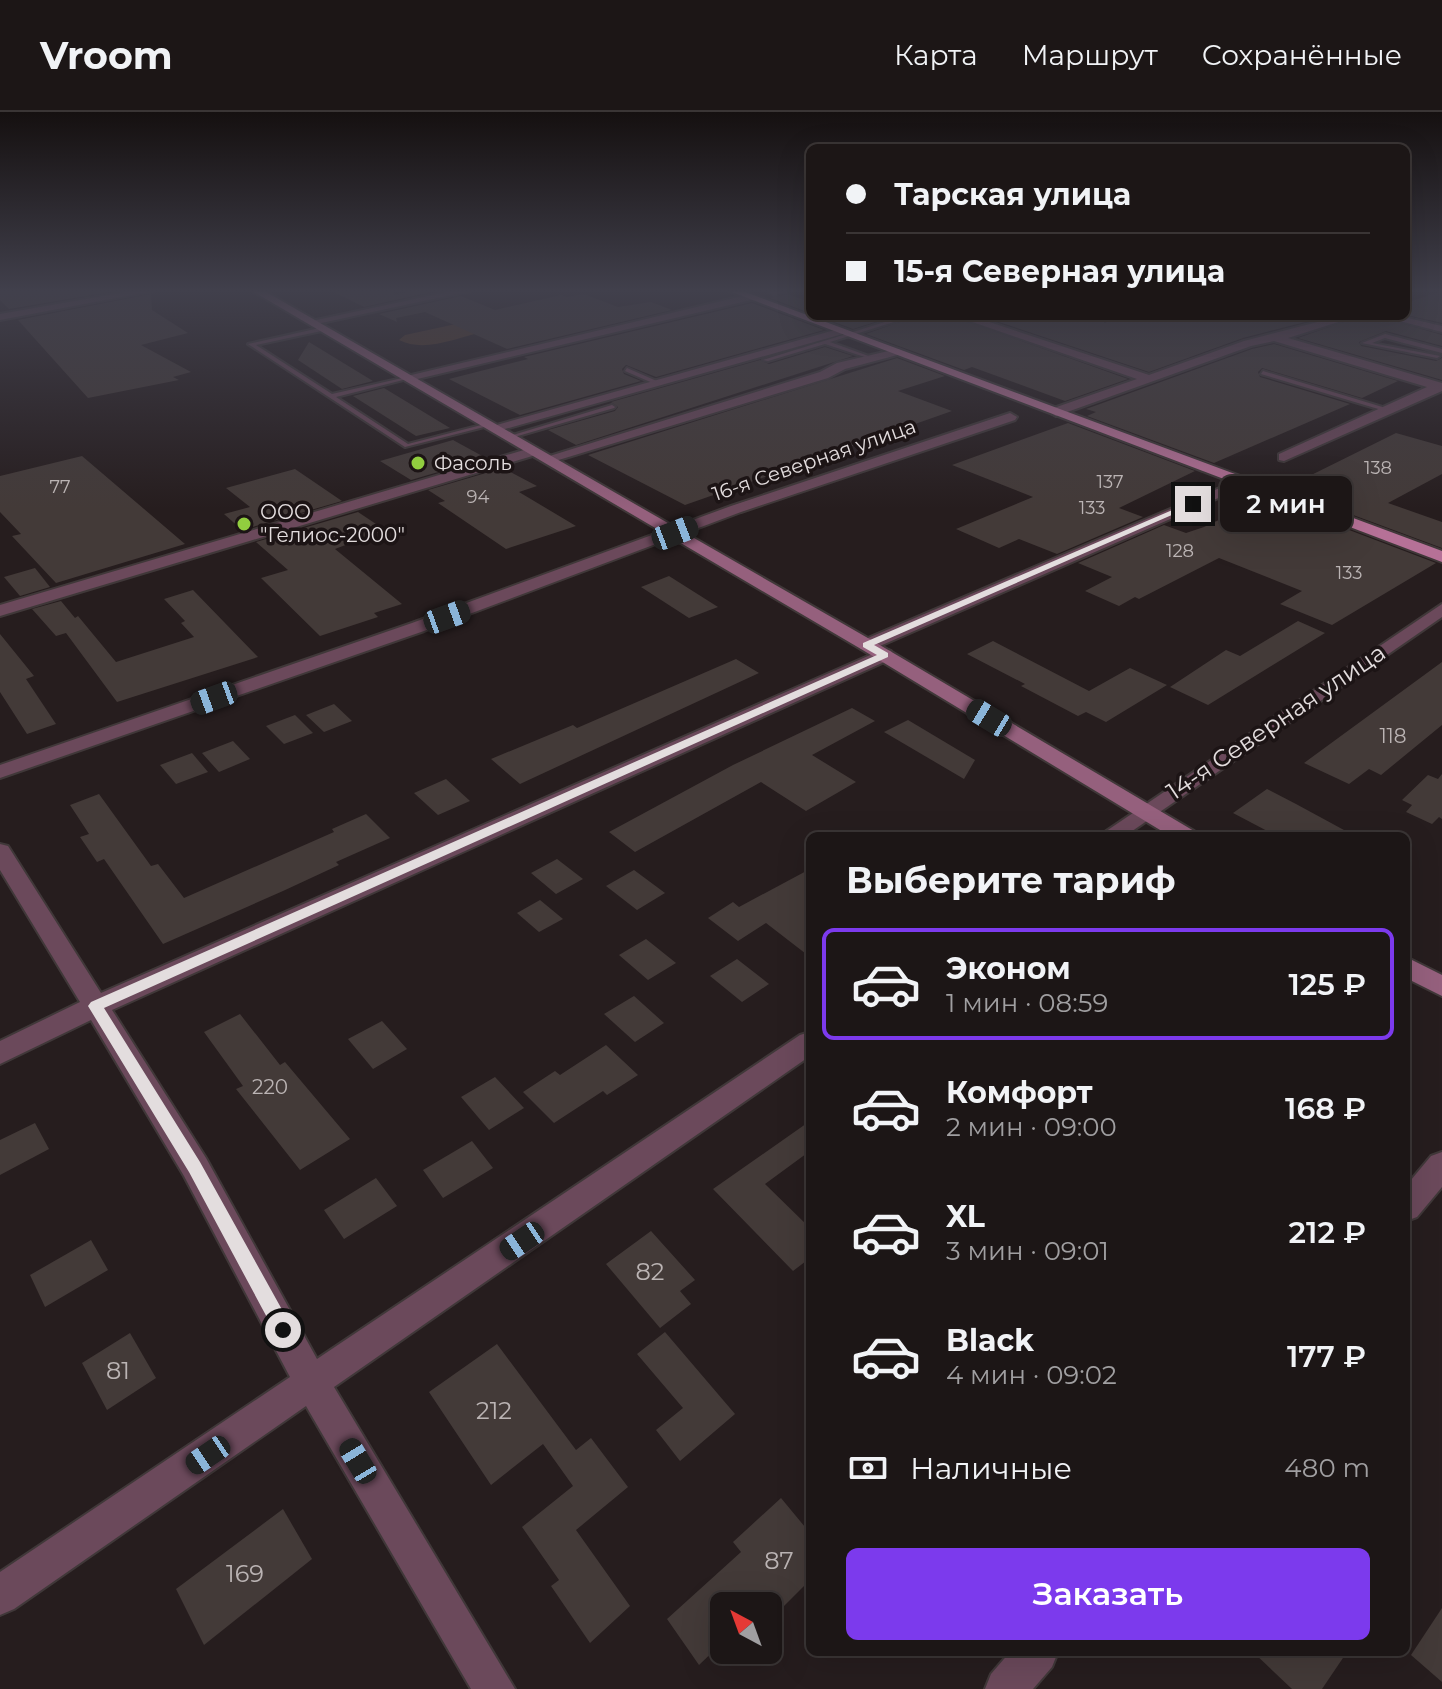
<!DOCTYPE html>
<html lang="ru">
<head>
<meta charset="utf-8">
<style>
  body { margin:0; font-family:Montserrat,sans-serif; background:#251f1f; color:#f1f3f6; height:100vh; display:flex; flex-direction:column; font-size:30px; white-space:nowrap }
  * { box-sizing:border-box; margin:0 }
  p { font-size:26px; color:#a09fa1 }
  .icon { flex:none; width:44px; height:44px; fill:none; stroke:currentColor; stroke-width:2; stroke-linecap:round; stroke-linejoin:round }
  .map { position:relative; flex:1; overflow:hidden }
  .details { position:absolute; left:806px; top:720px; width:604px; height:824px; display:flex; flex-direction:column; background:#1c1616; border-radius:12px; box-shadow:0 8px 32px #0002,0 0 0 2px #3a3535 }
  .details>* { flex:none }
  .guide { position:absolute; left:806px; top:32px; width:604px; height:176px; border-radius:12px; box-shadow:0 8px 32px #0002,0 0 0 2px #3a3535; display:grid; align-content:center; height:176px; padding:0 40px; background:#1c1616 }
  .needle { width:52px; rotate:319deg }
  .fabs { position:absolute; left:710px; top:1480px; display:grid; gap:16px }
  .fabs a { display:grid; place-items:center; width:72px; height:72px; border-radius:12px; background:#1c1616; box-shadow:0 8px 32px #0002,0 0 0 2px #3a3535; font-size:40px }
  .end { position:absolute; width:36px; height:36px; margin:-18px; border:10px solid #e3ddde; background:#111; box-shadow:0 0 0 4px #111 }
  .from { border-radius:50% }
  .bubble { position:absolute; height:56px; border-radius:12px; background:#1c1616; box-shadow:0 8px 32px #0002,0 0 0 2px #3a3535; font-size:26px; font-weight:600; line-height:56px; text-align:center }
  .car { position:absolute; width:24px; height:48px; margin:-24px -12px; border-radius:10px; box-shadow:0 0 6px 2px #0007; background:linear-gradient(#222 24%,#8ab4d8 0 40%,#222 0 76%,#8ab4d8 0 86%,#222 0) }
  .guide b { display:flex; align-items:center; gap:28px; height:76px; font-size:30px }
  .guide b+b { border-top:2px solid #3a3535 }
  .guide i { width:20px; height:20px; background:#f1f3f6 }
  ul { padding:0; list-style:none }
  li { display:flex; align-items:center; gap:24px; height:112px; margin:0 16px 12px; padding:0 24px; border:4px solid transparent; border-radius:12px }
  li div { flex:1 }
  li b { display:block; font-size:30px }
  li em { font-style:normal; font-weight:600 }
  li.current { border-color:#7c3aed }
  li>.icon { width:72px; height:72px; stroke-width:1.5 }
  h2 { padding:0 40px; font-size:36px; line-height:96px }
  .pay { display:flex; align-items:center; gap:20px; height:88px; padding:0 40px; font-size:30px }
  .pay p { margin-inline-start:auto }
  .cta { display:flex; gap:16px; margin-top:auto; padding:16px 40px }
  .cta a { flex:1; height:92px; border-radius:12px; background:#7c3aed; color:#fff; font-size:32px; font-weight:600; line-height:92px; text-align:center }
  header { display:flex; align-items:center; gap:48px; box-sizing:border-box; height:112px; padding:0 40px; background:#1c1616; border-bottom:2px solid #3a3535 }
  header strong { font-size:38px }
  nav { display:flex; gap:44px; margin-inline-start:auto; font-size:28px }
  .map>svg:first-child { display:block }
  .green { fill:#533a27 }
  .building { fill:#433a38 }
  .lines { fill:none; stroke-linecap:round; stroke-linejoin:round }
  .lane-casing { stroke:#403839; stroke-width:4 }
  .street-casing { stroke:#403839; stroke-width:4 }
  .secondary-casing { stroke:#403839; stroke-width:4 }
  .primary-casing { stroke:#403839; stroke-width:4 }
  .lane { fill:#6b495b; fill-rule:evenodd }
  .street { fill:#6b495b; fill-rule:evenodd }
  .secondary { fill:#95607d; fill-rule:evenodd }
  .primary { fill:#b67197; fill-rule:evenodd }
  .route { fill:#e3ddde }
  .poi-dot { fill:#91cd3f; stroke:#1c1415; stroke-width:3 }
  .labels { text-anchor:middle; stroke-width:7; stroke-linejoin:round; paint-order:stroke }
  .far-number-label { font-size:18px; fill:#bbb4b4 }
  .far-street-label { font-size:20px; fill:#e3ddde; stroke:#1c1415 }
  .far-poi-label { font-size:20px; fill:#e3ddde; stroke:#1c1415; text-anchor:start }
  .number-label { font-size:20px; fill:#bbb4b4 }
  .street-label { font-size:24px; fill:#e3ddde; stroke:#1c1415 }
  .near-number-label { font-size:24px; fill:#bbb4b4 }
</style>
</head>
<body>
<header>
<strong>Vroom</strong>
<nav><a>Карта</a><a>Маршрут</a><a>Сохранённые</a></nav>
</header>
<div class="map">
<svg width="1442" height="1577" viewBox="0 0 1442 1577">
  <rect width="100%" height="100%" fill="#261d1e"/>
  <path class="green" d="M465,210l18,10c-27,6 -59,21 -84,8l6,-5z"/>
  <g class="building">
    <path d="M0,177h128l-119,20 -9,-9z"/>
    <path d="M328,177h65l1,6 28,-6h23l-81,18z"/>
    <path d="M1442,179v32l-36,-8v-12z"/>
    <path d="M151,182l1,16 36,23 -47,12 50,27 -18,5 6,3 -91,18 -70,-78z"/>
    <path d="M584,182l34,13 33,-5 21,8 -165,39 -82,-37 -29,6 1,4 -18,-8 82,-18 34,14 66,-15 6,2z"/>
    <path d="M788,182l22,8v11l-40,-15z"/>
    <path d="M752,191l72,27 -168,47 -30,-12 -4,4 2,5 17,7 -121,34 -71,-36 79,-20 -4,-2z"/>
    <path d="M818,204h40l17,6 -22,7z"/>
    <path d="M916,204h36l176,63 -63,22 -93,-34 -8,3 -98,-36z"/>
    <path d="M981,204h115l9,7 10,-7h214l-86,22 -94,34z"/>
    <path d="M1360,204h17l65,19v11l-56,-15 -27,11 2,4 75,15 6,-3v22l-144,-42z"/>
    <path d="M309,230l64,39 -31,8 -44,-29z"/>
    <path d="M1274,232l124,37 -36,17 -100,-30 -4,4 2,5 90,27 -136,59 -127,-47 9,-4 -10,-3 166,-60z"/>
    <path d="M825,235l28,9 -277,89 -28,-15 67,-19 3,-4 -7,-5 149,-42 9,4z"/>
    <path d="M897,246l48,18 -47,15 54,20 -267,94 -97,-50z"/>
    <path d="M384,276l66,40 -34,8 -63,-40z"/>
    <path d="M1068,311l127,48 -76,37 24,9 -86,37 -38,-15 -20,9 -43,-19 77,-32 -81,-32z"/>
    <path d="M1396,321l46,13v28l-54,29 54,19v26l-159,-59z"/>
    <path d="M453,328l33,18 -75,22 -31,-19z"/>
    <path d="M82,344l103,88 -129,39 -44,-47 9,-2 -21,-22v-36z"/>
    <path d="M503,356l34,18 -18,6 57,34 -70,23 -68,-46 7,-2 -17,-11z"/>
    <path d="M295,357l47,32 -100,29 -18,-16 26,-7 -24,-19z"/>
    <path d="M1265,386l171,65 -104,62 -52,-21 22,-13 -83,-33 -80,41 -4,-2 -16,9 -34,-15 27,-14 -34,-14 86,-38 22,8 18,-6z"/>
    <path d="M358,400l27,18 -50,19 67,55 -28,9 4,4 -58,19 -59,-58 27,-8 -32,-28z"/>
    <path d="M35,456l15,19 -30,9 -16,-19z"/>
    <path d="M669,464l49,31 -29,11 -48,-31z"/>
    <path d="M193,478l65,67 -141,45 -51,-69 -10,3 -24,-27 29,-8 14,17 3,-2 38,46 78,-25 -13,-14 4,-2 -21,-22z"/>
    <path d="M1298,509l27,12 -117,72 -38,-18 56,-37 14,6z"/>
    <path d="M0,522l34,42 -8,3 30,45 -29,10 -27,-42z"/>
    <path d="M993,529l96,50 41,-23 37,17 -61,37 -20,-10 -8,4 -57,-30 4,-2 -58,-30z"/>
    <path d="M736,547l23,14 -239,111 -29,-25 82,-34 4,3z"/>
    <path d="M1442,550v63l-61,50 -12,-6 -20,15 -45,-21z"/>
    <path d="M334,592l18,17 -28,11 -18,-17z"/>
    <path d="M852,596l23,13 -63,34 44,27 -50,29 -45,-29 -126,70 -26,-20 124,-67z"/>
    <path d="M295,603l18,18 -29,11 -18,-18z"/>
    <path d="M908,608l67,40 -11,19 -80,-47z"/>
    <path d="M233,629l17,18 -31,13 -17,-19z"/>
    <path d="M192,641l16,19 -32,12 -16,-19z"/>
    <path d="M1442,662v45l-3,-2 -7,7 -26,-12 6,-7 -10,-5 26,-25 10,4z"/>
    <path d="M446,667l24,22 -32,14 -24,-22z"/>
    <path d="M1267,677l29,15 59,32h-78l-44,-23z"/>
    <path d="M99,682l52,72 7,-2 26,34 150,-66 -2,-3 34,-15 24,24 -54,24 3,3 -56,26 -120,53 -59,-85 -7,3 -17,-25 9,-3 -19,-29z"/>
    <path d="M557,747l26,20 -27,15 -25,-21z"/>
    <path d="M810,757v88l-44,-34 -28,18 -30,-23 25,-16 6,5z"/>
    <path d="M634,758l31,23 -28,17 -31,-24z"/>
    <path d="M540,788l23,19 -24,13 -22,-19z"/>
    <path d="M646,827l30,24 -28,17 -29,-25z"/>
    <path d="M737,847l32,25 -27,18 -32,-26z"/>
    <path d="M634,884l30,27 -29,19 -31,-28z"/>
    <path d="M240,902l40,51 5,-3 65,77 -50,31 -64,-81 7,-3 -39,-54z"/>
    <path d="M382,909l25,28 -34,20 -25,-30z"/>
    <path d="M606,933l32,30 -31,20 -4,-4 -49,32 -31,-31 32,-21 5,4z"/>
    <path d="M495,965l29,31 -35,22 -28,-33z"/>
    <path d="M810,1009v30l-45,33 45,44v30l-17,13 -80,-82z"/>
    <path d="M35,1011l14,26 -49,26v-35z"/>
    <path d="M472,1029l21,27 -50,30 -20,-28z"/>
    <path d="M376,1066l21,28 -53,33 -20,-29z"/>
    <path d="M651,1119l44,49 -15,11 11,13 -31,24 -54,-64z"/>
    <path d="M91,1128l17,30 -63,37 -15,-32z"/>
    <path d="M665,1220l70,82 -55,47 -24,-31 27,-22 -46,-54z"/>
    <path d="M130,1221l26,45 -49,32 -25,-47z"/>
    <path d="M497,1232l79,106 15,-12 37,49 -52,43 54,76 -40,37 -39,-57 8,-6 -37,-53 51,-41 -30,-42 -52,41 -62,-93z"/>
    <path d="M781,1386l29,35v47l-26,26 -10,-12 -13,12h-37v35l-25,24 -32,-46 74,-67 -8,-10z"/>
    <path d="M283,1397l29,50 -108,86 -28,-56z"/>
    <path d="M1442,1496v74l-31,-27z"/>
    <path d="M1253,1540h94l-25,37h-30z"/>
  </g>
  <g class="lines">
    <g class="lane-casing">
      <g id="lane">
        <path d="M904,204h9l-83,26 44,16v2l-49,-16 -57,17 -5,-1z"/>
        <path d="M324,215l2,3 -70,15 76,49 79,-18v2l-75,19 72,47 81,-21 3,2 -87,22 -157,-103z"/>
        <path d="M1385,222l57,15v4l-57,-15 -13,5 68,13 -3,2 -75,-15z"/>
        <path d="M627,256l32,14 1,1 -5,1 -30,-13z"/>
        <path d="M1263,259l126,38 1,1 -5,1 -124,-37z"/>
        <path d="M612,293l3,2 -1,1 -103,30 -5,-1z"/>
      </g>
    </g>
    <g class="street-casing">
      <g id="street">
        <path d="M143,177h20l-163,31v-6z"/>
        <path d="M461,177h18l-167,36 -5,-3z"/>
        <path d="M794,177l-20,6 -5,-3 7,-3z"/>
        <path d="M751,182l5,3 -1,2 -346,82 -6,-4z"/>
        <path d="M955,204h16l178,59 95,-34 97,-25h16l-69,22 154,45v8l-158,70 -5,-1v-6l148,-67 -153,-46 -23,5 -195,70 -6,-4 1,-3 86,-30z"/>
        <path d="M1099,204h13l-8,4z"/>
        <path d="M1380,204h19l43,10v6z"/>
        <path d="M842,216l6,3 -2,2 -348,98 -12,-3z"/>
        <path d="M897,237l4,1v4l-56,15 -17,9 -276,84 -12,-3 280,-87 17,-9z"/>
        <path d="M1010,301l7,4 -2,3 -274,92 -317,119 -424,147v-13l412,-142 319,-117z"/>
        <path d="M534,335l7,4 -2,3 -539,162v-11z"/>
        <path d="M1243,366l5,1v6l-375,164h-12l-3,-4 3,-4z"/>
        <path d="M1442,492v13l-317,219h-26z"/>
        <path d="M884,537l7,2 2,4 -2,4 -779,351 94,148 111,201 483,-324 10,-3v24l-476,331 181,302h-44l-165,-283 -292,203 -14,6v-43l290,-195 -106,-201 -93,-156 -91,44v-23l80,-39 -80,-132v-26l8,2 93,147z"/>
        <path d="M1442,1040v35l-25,30 -11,4v-35l25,-30z"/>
        <path d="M1010,1540h48l-6,15 -19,22h-48l6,-15z"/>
      </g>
    </g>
    <g class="secondary-casing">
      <g id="secondary">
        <path d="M249,177h12l612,352 321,190 3,5h-27l-309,-187z"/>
        <path d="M1406,845l36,18v21l-36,-18z"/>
      </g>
    </g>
    <g class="primary-casing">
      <path id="primary" d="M724,177h13l705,262v11z"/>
    </g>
    <use href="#lane" class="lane"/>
    <use href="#street" class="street"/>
    <use href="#secondary" class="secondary"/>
    <use href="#primary" class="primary"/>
  </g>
  <linearGradient id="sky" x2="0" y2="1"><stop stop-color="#151010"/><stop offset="0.45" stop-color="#41404c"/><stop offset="1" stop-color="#41404c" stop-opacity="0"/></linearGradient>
  <rect width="1442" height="397" fill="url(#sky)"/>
  <path class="route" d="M1191,390l6,2 -323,141 14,8v4l-784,351 96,154 90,162 2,6 -2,6 -7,3 -6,-3 -88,-164 -101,-166 3,-4 786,-347 -14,-8v-4z"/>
  <g class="poi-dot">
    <circle cx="418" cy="351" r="8"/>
    <circle cx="244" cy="412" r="8"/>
  </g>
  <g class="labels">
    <g class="far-number-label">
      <text x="1378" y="362">138</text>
      <text x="1110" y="376">137</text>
      <text x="60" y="381">77</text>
      <text x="478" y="391">94</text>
      <text x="1092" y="402">133</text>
      <text x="1180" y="445">128</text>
      <text x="1349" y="467">133</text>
    </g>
    <g class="far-street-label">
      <text transform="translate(814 348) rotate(-19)" y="7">16-я Северная улица</text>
    </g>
    <g class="far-poi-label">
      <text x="434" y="358">Фасоль</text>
      <text x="260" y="407">ООО<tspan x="260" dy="23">"Гелиос-2000"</tspan></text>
    </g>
    <g class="number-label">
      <text x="1393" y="631">118</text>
      <text x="270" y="982">220</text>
    </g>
    <g class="street-label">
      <text transform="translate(1276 610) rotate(-34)" y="8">14-я Северная улица</text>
    </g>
    <g class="near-number-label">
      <text x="650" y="1168">82</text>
      <text x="118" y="1267">81</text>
      <text x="494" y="1307">212</text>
      <text x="779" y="1457">87</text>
      <text x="245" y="1470">169</text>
    </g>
  </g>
</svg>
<div class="fabs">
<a><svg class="needle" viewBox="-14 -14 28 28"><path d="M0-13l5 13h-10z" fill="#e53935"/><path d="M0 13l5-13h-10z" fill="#a09fa1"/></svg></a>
</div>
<i class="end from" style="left:283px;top:1218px"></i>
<i class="end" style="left:1193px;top:392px"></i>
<div class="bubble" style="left:1220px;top:364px;width:132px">2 мин</div>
<i class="car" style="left:675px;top:421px;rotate:69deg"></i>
<i class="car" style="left:447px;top:505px;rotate:70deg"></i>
<i class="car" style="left:214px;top:586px;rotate:250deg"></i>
<i class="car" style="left:989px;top:606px;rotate:301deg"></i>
<i class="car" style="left:522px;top:1129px;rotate:236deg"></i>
<i class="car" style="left:208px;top:1343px;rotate:236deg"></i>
<i class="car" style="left:358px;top:1349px;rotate:329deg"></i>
<div class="guide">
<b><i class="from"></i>Тарская улица</b>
<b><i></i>15-я Северная улица</b>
</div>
<section class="details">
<h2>Выберите тариф</h2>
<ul>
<li class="current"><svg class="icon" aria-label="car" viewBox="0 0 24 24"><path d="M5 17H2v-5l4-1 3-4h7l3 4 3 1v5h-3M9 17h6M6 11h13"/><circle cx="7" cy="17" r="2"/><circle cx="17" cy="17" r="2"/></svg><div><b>Эконом</b><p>1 мин · 08:59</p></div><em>125 ₽</em></li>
<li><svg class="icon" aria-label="car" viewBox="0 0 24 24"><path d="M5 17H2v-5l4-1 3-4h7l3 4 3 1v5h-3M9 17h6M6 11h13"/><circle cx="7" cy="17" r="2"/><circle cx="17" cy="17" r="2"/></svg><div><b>Комфорт</b><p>2 мин · 09:00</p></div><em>168 ₽</em></li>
<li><svg class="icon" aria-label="car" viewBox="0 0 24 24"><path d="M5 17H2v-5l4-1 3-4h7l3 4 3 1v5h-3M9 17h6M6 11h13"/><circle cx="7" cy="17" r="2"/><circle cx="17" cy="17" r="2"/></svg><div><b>XL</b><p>3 мин · 09:01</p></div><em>212 ₽</em></li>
<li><svg class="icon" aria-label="car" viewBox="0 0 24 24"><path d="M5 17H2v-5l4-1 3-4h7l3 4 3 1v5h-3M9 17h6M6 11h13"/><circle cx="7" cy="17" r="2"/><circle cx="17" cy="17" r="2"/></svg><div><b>Black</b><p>4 мин · 09:02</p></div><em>177 ₽</em></li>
</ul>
<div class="pay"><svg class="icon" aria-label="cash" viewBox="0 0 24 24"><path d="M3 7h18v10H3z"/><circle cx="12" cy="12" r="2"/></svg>Наличные<p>480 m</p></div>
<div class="cta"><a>Заказать</a></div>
</section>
</div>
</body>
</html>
